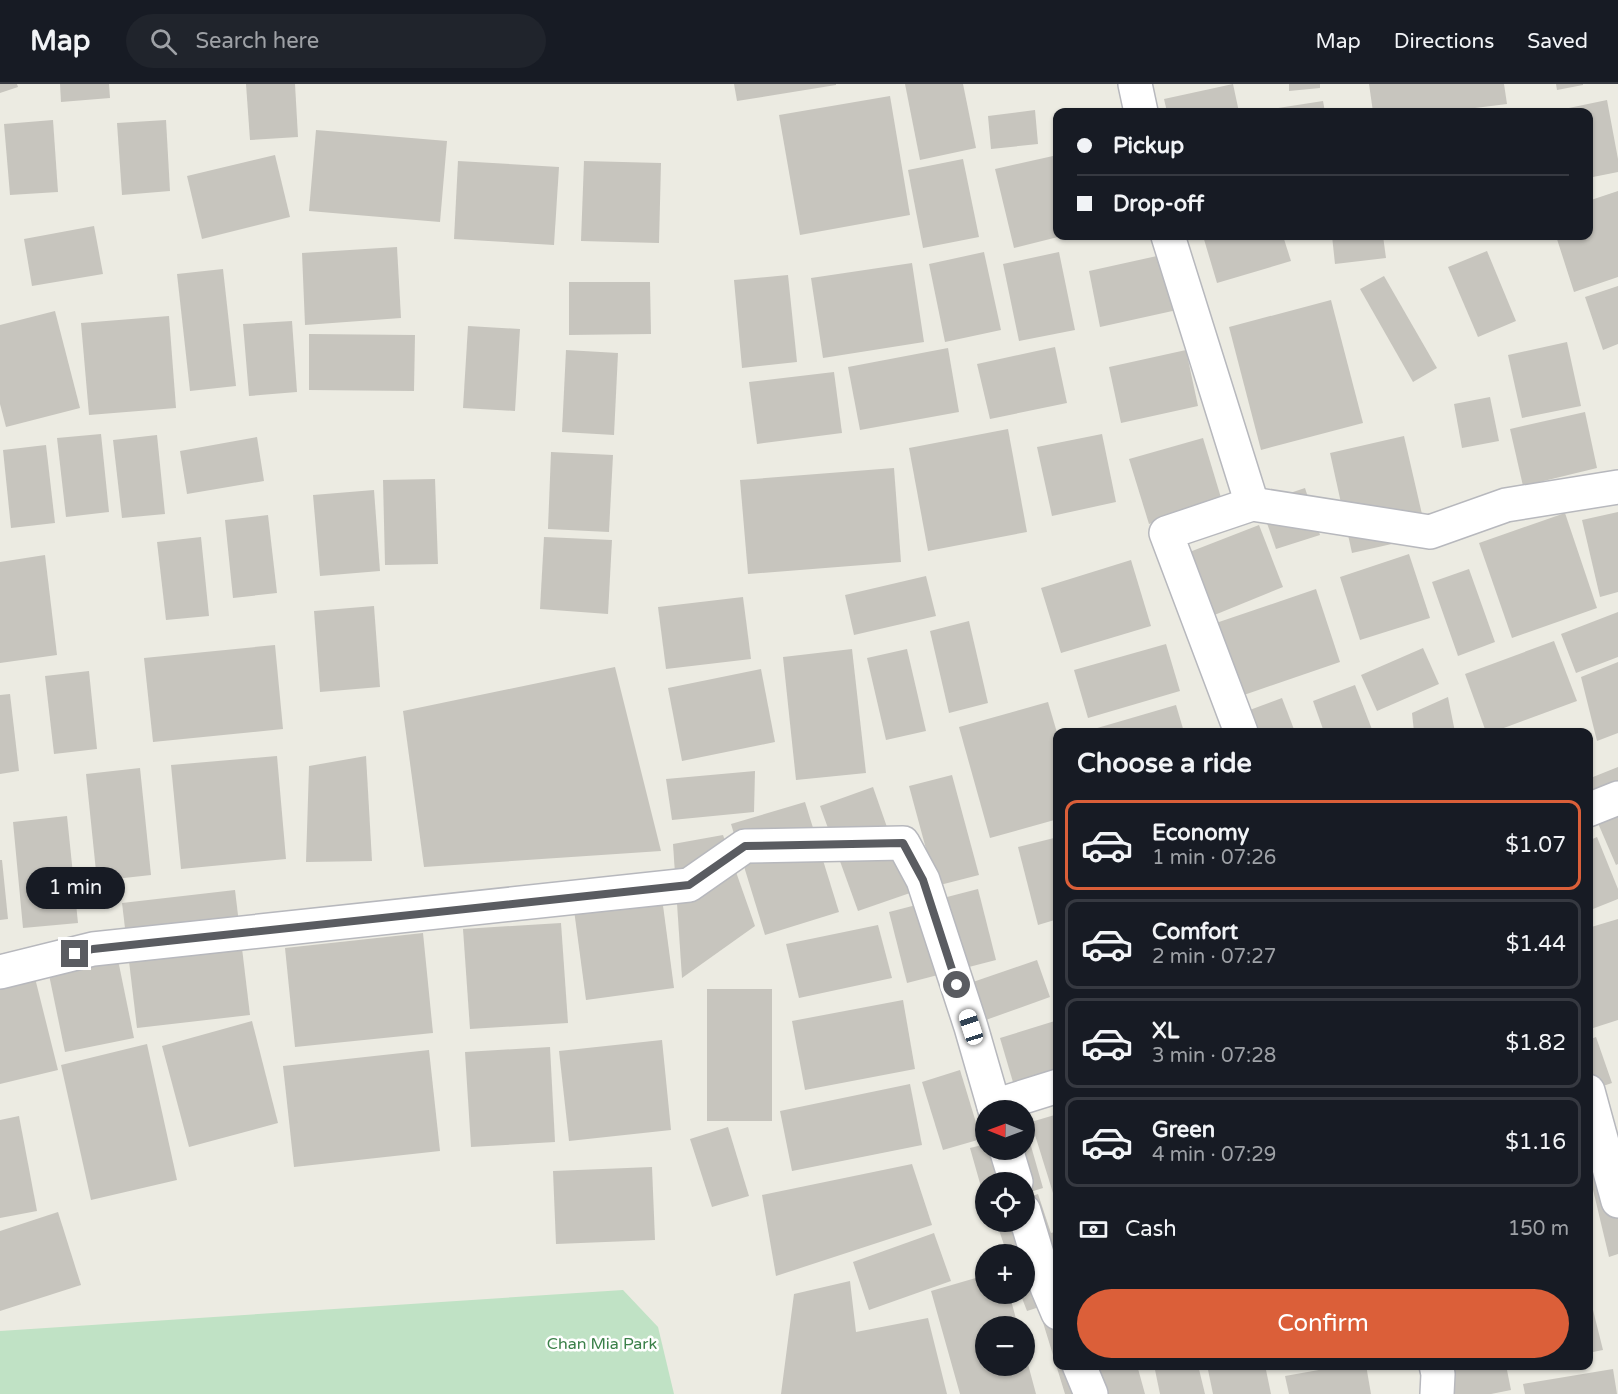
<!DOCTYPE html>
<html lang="en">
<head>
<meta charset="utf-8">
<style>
  body { margin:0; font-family:"Varela Round",sans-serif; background:#20242c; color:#f1f3f6; height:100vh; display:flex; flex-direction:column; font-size:22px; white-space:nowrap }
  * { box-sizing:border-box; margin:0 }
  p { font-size:20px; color:#9ea1a6 }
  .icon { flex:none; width:33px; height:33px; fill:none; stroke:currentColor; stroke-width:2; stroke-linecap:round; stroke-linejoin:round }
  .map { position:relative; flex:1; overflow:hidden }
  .drawer { position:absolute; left:1053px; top:644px; width:540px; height:642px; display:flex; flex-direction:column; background:#171b24; border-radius:12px; box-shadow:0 2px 4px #0004 }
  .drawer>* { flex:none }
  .banner { position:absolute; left:1053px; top:24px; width:540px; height:132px; border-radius:12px; box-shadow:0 2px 4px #0004; display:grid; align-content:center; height:132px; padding:0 24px; background:#171b24 }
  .needle { width:39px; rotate:271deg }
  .fabs { position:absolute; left:975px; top:1016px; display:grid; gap:12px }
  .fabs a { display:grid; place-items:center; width:60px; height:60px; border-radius:50%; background:#171b24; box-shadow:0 2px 4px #0004; font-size:30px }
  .end { position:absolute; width:27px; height:27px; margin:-14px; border:8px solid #5a5c61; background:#fff; box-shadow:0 0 0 3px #fff }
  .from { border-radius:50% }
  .bubble { position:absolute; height:42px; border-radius:21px; background:#171b24; box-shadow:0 2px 4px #0004; font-size:20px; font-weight:600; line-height:42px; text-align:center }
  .car { position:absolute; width:18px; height:36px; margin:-18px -9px; border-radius:8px; box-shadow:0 0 4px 2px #0007; background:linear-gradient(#fff 24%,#345 0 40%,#fff 0 76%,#345 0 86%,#fff 0) }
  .banner b { display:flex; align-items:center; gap:21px; height:57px; font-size:22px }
  .banner b+b { border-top:2px solid #363941 }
  .banner i { width:15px; height:15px; background:#f1f3f6 }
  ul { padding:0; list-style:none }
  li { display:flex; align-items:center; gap:18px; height:90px; margin:0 12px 9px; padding:0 12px; border:3px solid #363941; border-radius:12px }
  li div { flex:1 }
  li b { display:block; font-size:22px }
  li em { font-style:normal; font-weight:600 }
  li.current { border-color:#db5f39 }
  li>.icon { width:54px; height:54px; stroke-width:1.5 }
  h2 { padding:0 24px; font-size:27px; line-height:72px }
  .pay { display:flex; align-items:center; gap:15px; height:66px; padding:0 24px; font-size:22px }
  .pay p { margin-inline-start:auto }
  .primary-button { display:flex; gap:12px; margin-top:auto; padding:12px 24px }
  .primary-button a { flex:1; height:69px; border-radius:36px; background:#db5f39; color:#fff; font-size:24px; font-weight:600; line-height:69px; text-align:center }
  header { display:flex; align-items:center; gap:36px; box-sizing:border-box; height:84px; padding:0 30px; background:#171b24; border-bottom:2px solid #363941 }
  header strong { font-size:28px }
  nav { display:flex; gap:33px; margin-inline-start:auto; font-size:21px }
  .search { width:420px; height:54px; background:#20242c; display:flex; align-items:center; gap:15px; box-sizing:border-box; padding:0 21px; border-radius:33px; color:#9ea1a6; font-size:22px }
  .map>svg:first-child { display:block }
  .green { fill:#c0e2c5 }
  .building { fill:#c7c5be }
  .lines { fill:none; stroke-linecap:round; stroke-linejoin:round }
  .minor-casing { stroke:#b7b8bd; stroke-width:36 }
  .minor { stroke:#fff; stroke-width:33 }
  .route { stroke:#5a5c61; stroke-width:8 }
  .labels { text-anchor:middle; stroke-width:5; stroke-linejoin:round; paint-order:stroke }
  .park-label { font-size:16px; fill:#3b8049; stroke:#fff }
</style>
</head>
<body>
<header>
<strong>Map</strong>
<div class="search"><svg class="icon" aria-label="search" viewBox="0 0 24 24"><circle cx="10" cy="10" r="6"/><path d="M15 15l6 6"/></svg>Search here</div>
<nav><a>Map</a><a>Directions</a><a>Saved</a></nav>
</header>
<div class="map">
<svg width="1618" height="1310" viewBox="0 0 1618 1310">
  <rect width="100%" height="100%" fill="#ecebe2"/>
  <path class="green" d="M623,1206l35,37 16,67h-674v-63z"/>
  <g class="building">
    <path d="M0,0h17l1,3 -18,6z"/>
    <path d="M60,0h49l1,14 -49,4z"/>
    <path d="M246,0h49l3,53 -48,3z"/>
    <path d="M734,0h102v1l-99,16z"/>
    <path d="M905,0h58l13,64 -56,12z"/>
    <path d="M1233,0l6,28h-72l-3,-13z"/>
    <path d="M1289,0h31v4l-31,3z"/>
    <path d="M1369,0h135l3,20 -64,8h-70z"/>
    <path d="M1556,0h27v1l-26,5z"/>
    <path d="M890,12l20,119 -110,20 -21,-120z"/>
    <path d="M1607,16l11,59v13l-30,6v-66h-24v-3z"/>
    <path d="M1323,17l2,11h-67v-1z"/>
    <path d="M1035,26l3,34 -47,5 -3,-33z"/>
    <path d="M53,36l5,72 -48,3 -6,-71z"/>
    <path d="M166,36l4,71 -48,4 -5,-72z"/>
    <path d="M316,46l131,11 -7,81 -131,-11z"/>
    <path d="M275,71l15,62 -88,22 -15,-63z"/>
    <path d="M1053,72l5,18v62h4l-48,12 -19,-79z"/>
    <path d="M963,75l16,78 -56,11 -15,-78z"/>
    <path d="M458,77l101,6 -5,78 -100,-6z"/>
    <path d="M584,77l77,2 -2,80 -78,-2z"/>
    <path d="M1618,107v86l-44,15 -18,-56h32v-35z"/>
    <path d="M94,142l9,48 -71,12 -8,-47z"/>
    <path d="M1203,152h80l8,25 -74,22z"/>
    <path d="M1332,152h51l3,22 -51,6z"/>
    <path d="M397,163l4,71 -96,7 -3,-72z"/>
    <path d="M1487,167l29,70 -38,16 -30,-70z"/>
    <path d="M984,168l17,78 -56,12 -16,-78z"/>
    <path d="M1059,168l16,78 -56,11 -16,-77z"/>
    <path d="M1166,170l11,56 -77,17 -11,-56z"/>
    <path d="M912,179l12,79 -101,16 -12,-80z"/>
    <path d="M223,185l13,117 -46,5 -13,-117z"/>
    <path d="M788,191l9,87 -55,6 -8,-88z"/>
    <path d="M1384,192l53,92 -24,14 -53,-93z"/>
    <path d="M569,198h81l1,52 -82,1z"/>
    <path d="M1618,202v58l-15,6 -18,-53z"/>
    <path d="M1331,216l32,123 -102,27 -32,-123z"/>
    <path d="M55,227l25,97 -74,19 -6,-23v-79z"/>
    <path d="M169,232l7,92 -87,7 -8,-92z"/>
    <path d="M292,237l5,71 -48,4 -6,-72z"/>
    <path d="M468,242l52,3 -5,82 -52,-3z"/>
    <path d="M309,250l106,1 -1,56 -105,-1z"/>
    <path d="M1567,258l14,64 -59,12 -14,-63z"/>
    <path d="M1055,263l12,56 -77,16 -13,-55z"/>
    <path d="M948,264l11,64 -99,18 -12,-63z"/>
    <path d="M566,266l52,3 -4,82 -52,-3z"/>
    <path d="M1186,266l12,56 -77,17 -12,-56z"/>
    <path d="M834,288l8,61 -85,11 -8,-62z"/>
    <path d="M1490,313l9,44 -37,7 -8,-44z"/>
    <path d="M1585,328l12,56 -74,18 -13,-57z"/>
    <path d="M1008,345l19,103 -99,19 -19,-103z"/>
    <path d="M101,350l8,78 -43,5 -9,-79z"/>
    <path d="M1102,350l14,68 -64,14 -15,-69z"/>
    <path d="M157,351l8,79 -43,4 -9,-78z"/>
    <path d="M1404,352l23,100 -75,17 -22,-100z"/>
    <path d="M257,353l7,44 -77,13 -7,-43z"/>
    <path d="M1203,354l19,63 -73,23 -20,-65z"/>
    <path d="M46,361l9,78 -44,5 -8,-78z"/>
    <path d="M551,368l62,3 -4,77 -61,-3z"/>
    <path d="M894,384l7,94 -153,12 -8,-94z"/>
    <path d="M435,395l3,85 -53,1 -2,-85z"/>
    <path d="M1305,404l15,47 -44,14 -16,-46z"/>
    <path d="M374,406l6,81 -60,5 -7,-81z"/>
    <path d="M1618,428v80l-18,5 -18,-77z"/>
    <path d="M1565,429l32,95 -85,30 -33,-95z"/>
    <path d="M268,431l9,78 -44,5 -8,-78z"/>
    <path d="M1259,441l24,62 -71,29 -25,-63z"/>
    <path d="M201,453l8,79 -43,4 -9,-78z"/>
    <path d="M544,453l68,3 -4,74 -68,-5z"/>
    <path d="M1409,470l21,64 -70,22 -20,-63z"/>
    <path d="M45,471l12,100 -57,8v-101z"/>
    <path d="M1131,476l20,66 -90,27 -20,-65z"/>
    <path d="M1469,485l26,73 -37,14 -26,-74z"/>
    <path d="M926,492l10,40 -82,19 -9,-40z"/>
    <path d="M1316,505l24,73 -99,34 -25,-73z"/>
    <path d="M743,513l8,62 -85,10 -8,-62z"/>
    <path d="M374,522l6,81 -60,5 -6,-81z"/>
    <path d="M1618,528v45l-42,16 -15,-39z"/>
    <path d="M969,537l19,82 -39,10 -19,-82z"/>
    <path d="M1554,557l23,60 -84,31h-7l-21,-58z"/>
    <path d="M1166,560l14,47 -92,27 -14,-48z"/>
    <path d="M275,561l8,84 -130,13 -9,-84z"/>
    <path d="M1423,564l16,36 -62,27 -16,-36z"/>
    <path d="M852,565l14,124 -70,7 -13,-123z"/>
    <path d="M907,565l19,82 -40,9 -19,-82z"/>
    <path d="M1618,578v71l-21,8 -16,-64z"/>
    <path d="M615,583l46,184 -237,16 -21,-156z"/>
    <path d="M761,585l14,73 -93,19 -14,-73z"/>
    <path d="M89,587l8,78 -43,5 -9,-78z"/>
    <path d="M1355,601l18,47h-49l-11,-31z"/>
    <path d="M10,610l9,77 -19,3v-79z"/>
    <path d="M1448,613l7,35h-41l-2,-19z"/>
    <path d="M1282,614l13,34h-40l-8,-21z"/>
    <path d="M1048,618l10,34v83l-68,19 -31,-111z"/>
    <path d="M1176,621l8,27h-97v-1z"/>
    <path d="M277,672l9,103 -105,10 -10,-104z"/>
    <path d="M366,672l6,105 -66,1 3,-96z"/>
    <path d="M1618,683v97l-2,1 -28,-65v-21z"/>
    <path d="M140,684l11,107 -54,6 -11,-107z"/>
    <path d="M755,687l-1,41 -82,8 -6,-41z"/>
    <path d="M952,691l27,100 -43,11 -27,-100z"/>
    <path d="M873,703l37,106 -52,18 -38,-105z"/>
    <path d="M805,718l34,110 -74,23 -34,-111z"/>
    <path d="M67,732l11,107 -55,5 -10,-106z"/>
    <path d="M723,751l32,91 -73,52 -9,-134z"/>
    <path d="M1058,753v82l-20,6 -20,-78z"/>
    <path d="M1597,753l21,52v10l-30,12v-70z"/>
    <path d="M0,776h2l6,59 -8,1z"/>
    <path d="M978,805l18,71 -89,23 -18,-71z"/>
    <path d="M235,806l15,125 -113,13 -15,-125z"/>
    <path d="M662,814l12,90 -88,12 -12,-90z"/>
    <path d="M1618,835v101l-28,9 -2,-6v-95z"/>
    <path d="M561,839l7,100 -98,6 -7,-100z"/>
    <path d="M878,841l14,53 -93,20 -13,-54z"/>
    <path d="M423,849l10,100 -138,14 -10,-99z"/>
    <path d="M117,871l17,83 -69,14 -17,-82z"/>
    <path d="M1058,875v16h-1l-4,-14z"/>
    <path d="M1037,876l13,37 -67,24 -13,-38z"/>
    <path d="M34,890l24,96 -58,14v-102z"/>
    <rect x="707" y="905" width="65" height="132"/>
    <path d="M903,916l12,69 -110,21 -13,-69z"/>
    <path d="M1058,936v56l-43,13 -15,-51z"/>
    <path d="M252,937l26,102 -89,24 -27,-101z"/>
    <path d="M1596,953l16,46 -24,8v-51z"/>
    <path d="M662,956l9,90 -102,11 -10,-90z"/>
    <path d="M147,960l30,136 -86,20 -30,-135z"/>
    <path d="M550,963l5,95 -84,5 -6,-95z"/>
    <path d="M429,966l11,101 -146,16 -11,-101z"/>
    <path d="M960,986l21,69 -38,11 -21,-68z"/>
    <path d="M910,1000l12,61 -130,26 -12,-60z"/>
    <path d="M1058,1030v78l-5,1 -22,-71z"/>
    <path d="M19,1032l18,95 -37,7v-98z"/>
    <path d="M728,1043l21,69 -37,11 -22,-68z"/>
    <path d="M1027,1048l16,56 -19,6v-12h-38l-1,19 -15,-53 16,-4v5h38v-16z"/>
    <path d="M912,1080l20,61 -156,51 -14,-81z"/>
    <path d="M652,1083l3,73 -99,4 -3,-73z"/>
    <path d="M1618,1087v83l-9,3 -19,-80z"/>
    <path d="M1038,1110l13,39 7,-2v70l-31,10 -7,-18h4v-39h-17l-11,-33h28v-22z"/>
    <path d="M58,1128l23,73 -81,26v-80z"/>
    <path d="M934,1149l17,48 -82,29 -16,-48z"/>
    <path d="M986,1191v18h23l9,33h-32v39h38l1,-12 11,41h-76l-29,-103z"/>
    <path d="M850,1197l6,51 72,-14 19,76h-166l13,-100z"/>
    <path d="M1588,1206l15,60 -15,3z"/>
    <path d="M1058,1227v54h79l8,29h-80l-24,-78z"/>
    <path d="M1154,1281h44l7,29h-45z"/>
    <path d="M1207,1281h58l6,29h-58z"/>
    <path d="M1347,1281h19l5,29h-82l-4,-18z"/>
    <path d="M1445,1281h61l5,25 -20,4h-40z"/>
    <path d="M1613,1285l4,25h-92l-2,-10z"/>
  </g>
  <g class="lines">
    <g class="minor-casing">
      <g id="minor">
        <path d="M1135,0l6,28"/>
        <path d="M1168,152l84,268"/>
        <path d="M1241,648l-75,-199 86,-29 178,28 76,-27 112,-18"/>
        <path d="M1588,726l30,-12"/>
        <path d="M0,888l93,-23 596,-64 56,-39 158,-3 20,37 48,147 24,83"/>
        <path d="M1588,1007l30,110"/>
        <path d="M994,1022l64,-20"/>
        <path d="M1006,1065l10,33"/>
        <path d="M1024,1127l23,76 11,26"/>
        <path d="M1079,1281l12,29"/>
        <path d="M1436,1281l2,9 -1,20"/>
      </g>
    </g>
    <use href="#minor" class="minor"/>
  </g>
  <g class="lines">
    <path class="route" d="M75,870l18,-5 596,-64 56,-39 158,-3 20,37 34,105"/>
  </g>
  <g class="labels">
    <g class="park-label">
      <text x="602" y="1265">Chan Mia Park</text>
    </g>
  </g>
</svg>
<div class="fabs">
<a><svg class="needle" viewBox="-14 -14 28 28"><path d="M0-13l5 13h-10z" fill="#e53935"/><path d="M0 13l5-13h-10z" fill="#9ea1a6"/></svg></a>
<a><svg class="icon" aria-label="locate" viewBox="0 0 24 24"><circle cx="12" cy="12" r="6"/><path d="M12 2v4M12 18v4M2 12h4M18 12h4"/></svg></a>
<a>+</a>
<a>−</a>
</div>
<i class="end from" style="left:957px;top:901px"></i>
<i class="end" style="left:75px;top:870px"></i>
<div class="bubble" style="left:26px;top:783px;width:99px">1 min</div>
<i class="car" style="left:971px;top:943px;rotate:342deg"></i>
<div class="banner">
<b><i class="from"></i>Pickup</b>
<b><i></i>Drop-off</b>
</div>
<section class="drawer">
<h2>Choose a ride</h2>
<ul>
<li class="current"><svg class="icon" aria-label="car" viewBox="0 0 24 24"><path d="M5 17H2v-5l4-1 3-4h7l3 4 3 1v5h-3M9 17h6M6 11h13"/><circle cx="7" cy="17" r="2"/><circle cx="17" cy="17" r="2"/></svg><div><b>Economy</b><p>1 min · 07:26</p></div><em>$1.07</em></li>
<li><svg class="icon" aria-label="car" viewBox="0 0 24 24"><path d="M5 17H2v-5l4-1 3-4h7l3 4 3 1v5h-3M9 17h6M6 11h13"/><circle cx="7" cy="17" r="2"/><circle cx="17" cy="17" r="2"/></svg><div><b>Comfort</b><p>2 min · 07:27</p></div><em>$1.44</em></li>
<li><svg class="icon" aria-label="car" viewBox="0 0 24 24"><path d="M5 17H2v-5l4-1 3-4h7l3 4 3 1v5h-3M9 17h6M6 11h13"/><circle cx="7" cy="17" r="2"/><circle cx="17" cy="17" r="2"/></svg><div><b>XL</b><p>3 min · 07:28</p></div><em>$1.82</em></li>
<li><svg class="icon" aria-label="car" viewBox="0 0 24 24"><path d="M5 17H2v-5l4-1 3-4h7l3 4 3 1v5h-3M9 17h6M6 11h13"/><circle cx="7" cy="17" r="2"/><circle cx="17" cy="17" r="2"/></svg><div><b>Green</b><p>4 min · 07:29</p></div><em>$1.16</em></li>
</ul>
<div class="pay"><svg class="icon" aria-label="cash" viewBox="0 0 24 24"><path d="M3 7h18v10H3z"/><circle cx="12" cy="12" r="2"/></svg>Cash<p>150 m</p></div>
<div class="primary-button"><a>Confirm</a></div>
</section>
</div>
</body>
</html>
